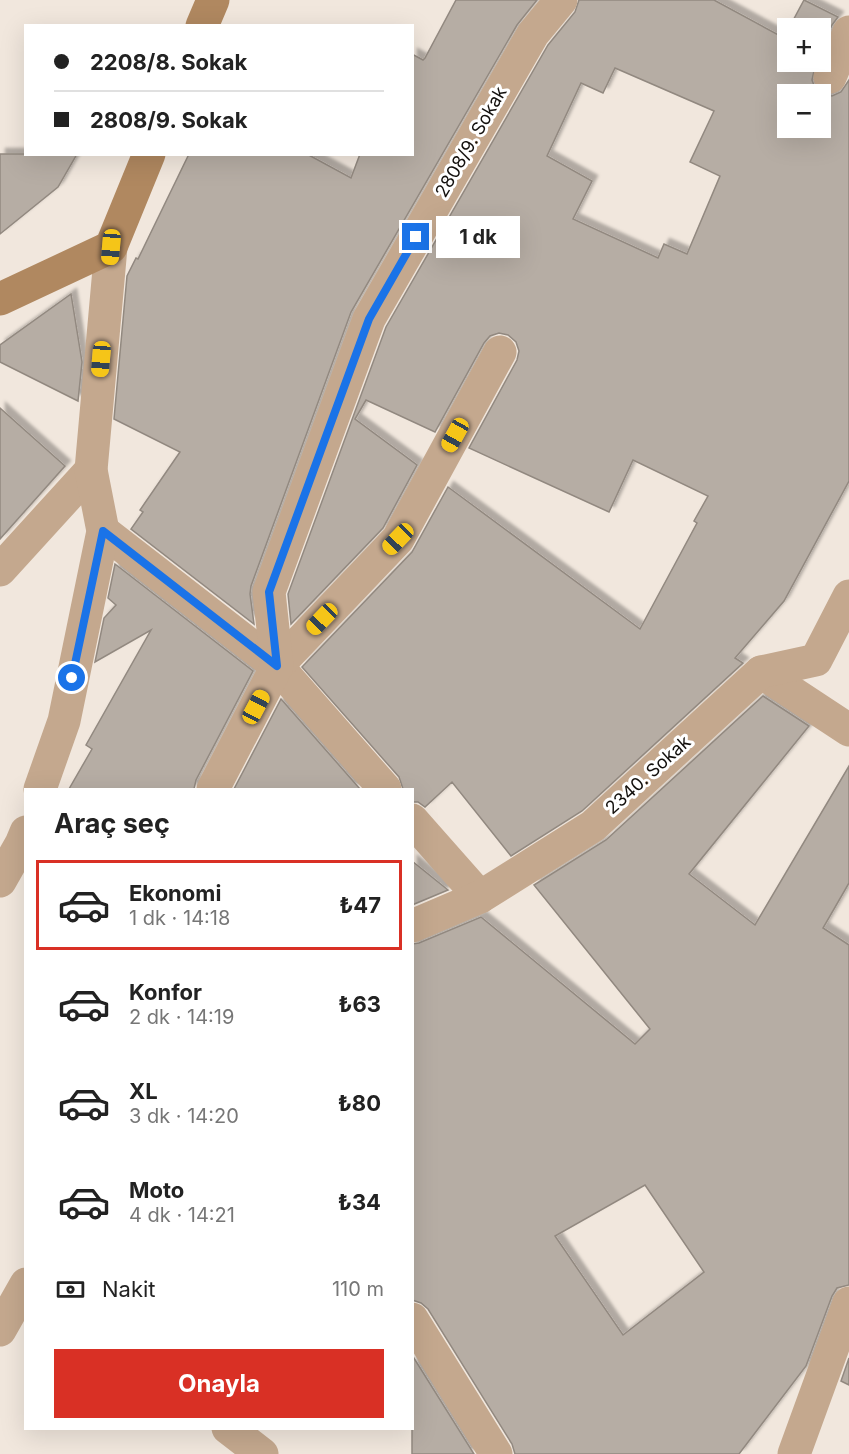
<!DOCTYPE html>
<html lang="tr">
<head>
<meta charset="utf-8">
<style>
  body { margin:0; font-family:Inter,sans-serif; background:#f6f6f6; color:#222; height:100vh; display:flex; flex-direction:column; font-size:22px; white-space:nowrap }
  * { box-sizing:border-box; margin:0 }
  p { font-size:20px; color:#767676 }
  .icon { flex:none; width:33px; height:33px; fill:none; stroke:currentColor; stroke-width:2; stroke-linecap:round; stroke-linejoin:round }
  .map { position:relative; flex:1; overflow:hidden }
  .details { position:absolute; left:24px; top:788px; width:390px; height:642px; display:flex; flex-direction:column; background:#fff; border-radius:0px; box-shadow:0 6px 24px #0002 }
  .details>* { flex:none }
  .banner { position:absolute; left:24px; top:24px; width:390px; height:132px; border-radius:0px; box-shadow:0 6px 24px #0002; display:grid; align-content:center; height:132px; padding:0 30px; background:#fff }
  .fabs { position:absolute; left:777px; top:18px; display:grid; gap:12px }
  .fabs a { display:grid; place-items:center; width:54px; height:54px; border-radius:0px; background:#fff; box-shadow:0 6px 24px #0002; font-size:30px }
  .end { position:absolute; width:27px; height:27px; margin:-14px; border:8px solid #1a73e8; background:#fff; box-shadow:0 0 0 3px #fff }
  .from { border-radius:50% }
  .bubble { position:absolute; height:42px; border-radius:0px; background:#fff; box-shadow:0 6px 24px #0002; font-size:20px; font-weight:700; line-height:42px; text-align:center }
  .car { position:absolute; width:18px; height:36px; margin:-18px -9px; border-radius:8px; box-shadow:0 0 4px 2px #0007; background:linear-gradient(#f5c518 24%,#345 0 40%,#f5c518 0 76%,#345 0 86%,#f5c518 0) }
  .banner b { display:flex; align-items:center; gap:21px; height:57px; font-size:22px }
  .banner b+b { border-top:2px solid #e0e0e0 }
  .banner i { width:15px; height:15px; background:#222 }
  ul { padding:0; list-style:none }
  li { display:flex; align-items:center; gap:18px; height:90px; margin:0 12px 9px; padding:0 18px; border:3px solid transparent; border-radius:0px }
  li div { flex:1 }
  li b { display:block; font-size:22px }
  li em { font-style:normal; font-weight:700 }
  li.current { border-color:#d93025 }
  li>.icon { width:54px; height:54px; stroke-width:1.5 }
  h2 { padding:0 30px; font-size:27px; line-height:72px }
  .pay { display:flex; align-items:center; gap:15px; height:66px; padding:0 30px; font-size:22px }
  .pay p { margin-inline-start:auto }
  .action { display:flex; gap:12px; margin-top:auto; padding:12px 30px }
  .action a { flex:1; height:69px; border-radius:0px; background:#d93025; color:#fff; font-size:24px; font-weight:700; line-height:69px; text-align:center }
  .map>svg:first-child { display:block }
  .building { fill:#b6ada4; stroke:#928980; stroke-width:1.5; fill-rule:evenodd; filter:url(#shadow) }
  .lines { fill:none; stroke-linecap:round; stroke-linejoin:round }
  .street { stroke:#c4a88e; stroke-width:33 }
  .secondary { stroke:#b08860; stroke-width:33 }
  .route { stroke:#1a73e8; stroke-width:8 }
  .labels { text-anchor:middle; stroke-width:6; stroke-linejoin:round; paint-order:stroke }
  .street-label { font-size:18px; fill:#120f0c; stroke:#fff }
</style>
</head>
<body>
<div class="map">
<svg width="849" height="1454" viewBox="0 0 849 1454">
  <defs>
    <filter id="shadow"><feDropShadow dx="5.5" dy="-5.5" stdDeviation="1.5" flood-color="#0004"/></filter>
  </defs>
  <rect width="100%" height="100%" fill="#f1e7dd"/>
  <g class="building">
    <path d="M456,0h81l-20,25 -166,287 -100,274 -1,8 4,30 -123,-95 12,-17 -3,-2 40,-58 -66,-33 13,-143 9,-18 2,1 51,-105h118l44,24 9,-24h52v-100l11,6 2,-2z"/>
    <path d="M579,0h135l70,38 4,-7v31h28l-4,18 3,8 7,6 10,2 9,-4 8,-12v401l-65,120 -49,57 8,5 -161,148 -71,45 -59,-74 -27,25 -7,-5h-6v-13h-9l-4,-12 -97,-110 110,-115 36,-65 192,142 57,-106 -3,-2 14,-25 -75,-36 -24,52 -140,-64 48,-88 2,-9 -3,-9 -8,-7 -9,-2 -9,3 -6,7 -49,89 -69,-32 -11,19 62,46 -34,63 -92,96 -3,-30 98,-267 162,-282 27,-33zM615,68l99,43 -24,51 30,14 -33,78 -23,-10 -6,14 -85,-39 19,-38 -45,-25 34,-73 22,10zM788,94h32v34h-32z"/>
    <path d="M804,0l34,17 -6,8 -12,26v-23h-31z"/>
    <path d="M0,154h77l-19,33 -58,47z"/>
    <path d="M71,294l11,68 -4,39 -78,-39v-17z"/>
    <path d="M0,408l65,58 -65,73z"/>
    <path d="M115,564l138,107 -57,109 -2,9h-125l23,-40 -6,-4 65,-115 -56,32 9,-44 12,-13 -8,-7z"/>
    <path d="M763,696l46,30 -120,148 66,51 94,-159v117l-26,45 26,17v340l-12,3 -5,8 -26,70 -67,88h-224l-3,-10 -84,-135 -7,-6 -9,-3v-356l7,-1 62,-26 154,127 15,-15 -116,-144 72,-45zM645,1185l59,87 -81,63 -68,-99z"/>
    <path d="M281,699l79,90h-126z"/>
    <path d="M412,861l36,29 -36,15z"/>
    <path d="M412,1355l62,99h-62z"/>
    <path d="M849,1358v27l-8,-4z"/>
  </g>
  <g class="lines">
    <g class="street">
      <path d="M830,77l19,-45"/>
      <path d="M103,531l174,135 108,123"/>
      <path d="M0,570l91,-100"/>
      <path d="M277,666l121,-127 102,-187"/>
      <path d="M761,672l88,58"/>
      <path d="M40,789l24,-68 39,-190 -12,-61 20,-223"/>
      <path d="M213,789l64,-123 -8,-74 100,-273 164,-285 28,-34"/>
      <path d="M412,820l68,77"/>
      <path d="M0,881l21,-37 5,-12"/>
      <path d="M412,926l68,-29 113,-71 168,-154 55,-12 33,-64"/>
      <path d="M412,1319l84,135"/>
      <path d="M0,1330l26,-46"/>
      <path d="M228,1428l34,26"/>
      <path d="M794,1454l55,-151"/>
    </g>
    <g class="secondary">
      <path d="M202,26l11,-26"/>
      <path d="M0,299l111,-52 38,-93"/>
    </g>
  </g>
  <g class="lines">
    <path class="route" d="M72,678l31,-147 174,135 -8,-74 100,-273 47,-82"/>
  </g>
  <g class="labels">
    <g class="street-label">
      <text transform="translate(471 142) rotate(-60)" y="6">2808/9. Sokak</text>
      <text transform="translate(648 775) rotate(-42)" y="6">2340. Sokak</text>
    </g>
  </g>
</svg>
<div class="fabs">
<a>+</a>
<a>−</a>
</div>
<i class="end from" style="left:72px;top:678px"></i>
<i class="end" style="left:416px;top:237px"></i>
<div class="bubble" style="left:436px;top:216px;width:84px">1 dk</div>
<i class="car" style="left:111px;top:247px;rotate:185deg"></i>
<i class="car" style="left:101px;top:359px;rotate:185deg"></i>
<i class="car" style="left:455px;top:435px;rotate:209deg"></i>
<i class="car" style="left:398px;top:539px;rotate:224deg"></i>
<i class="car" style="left:322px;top:619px;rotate:224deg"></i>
<i class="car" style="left:256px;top:707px;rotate:28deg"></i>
<div class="banner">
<b><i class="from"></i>2208/8. Sokak</b>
<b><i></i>2808/9. Sokak</b>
</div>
<section class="details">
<h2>Araç seç</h2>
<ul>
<li class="current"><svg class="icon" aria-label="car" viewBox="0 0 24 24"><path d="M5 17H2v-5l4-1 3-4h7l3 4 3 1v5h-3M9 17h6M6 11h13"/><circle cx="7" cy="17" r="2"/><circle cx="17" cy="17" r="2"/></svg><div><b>Ekonomi</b><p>1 dk · 14:18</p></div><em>₺47</em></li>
<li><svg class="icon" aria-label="car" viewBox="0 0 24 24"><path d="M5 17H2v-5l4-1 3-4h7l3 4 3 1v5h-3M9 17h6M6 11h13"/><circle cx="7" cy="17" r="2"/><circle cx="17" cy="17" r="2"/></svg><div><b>Konfor</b><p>2 dk · 14:19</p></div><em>₺63</em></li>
<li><svg class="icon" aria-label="car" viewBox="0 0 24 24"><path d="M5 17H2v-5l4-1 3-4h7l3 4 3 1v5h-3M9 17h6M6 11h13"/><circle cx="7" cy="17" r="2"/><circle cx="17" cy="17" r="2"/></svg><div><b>XL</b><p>3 dk · 14:20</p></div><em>₺80</em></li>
<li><svg class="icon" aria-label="car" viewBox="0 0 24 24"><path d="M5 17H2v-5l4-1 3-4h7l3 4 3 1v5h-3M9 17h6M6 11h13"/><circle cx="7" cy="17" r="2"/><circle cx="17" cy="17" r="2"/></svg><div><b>Moto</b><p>4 dk · 14:21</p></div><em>₺34</em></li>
</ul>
<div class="pay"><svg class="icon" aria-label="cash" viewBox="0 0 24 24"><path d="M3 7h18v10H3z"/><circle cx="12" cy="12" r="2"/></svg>Nakit<p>110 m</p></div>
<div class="action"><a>Onayla</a></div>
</section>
</div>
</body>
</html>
